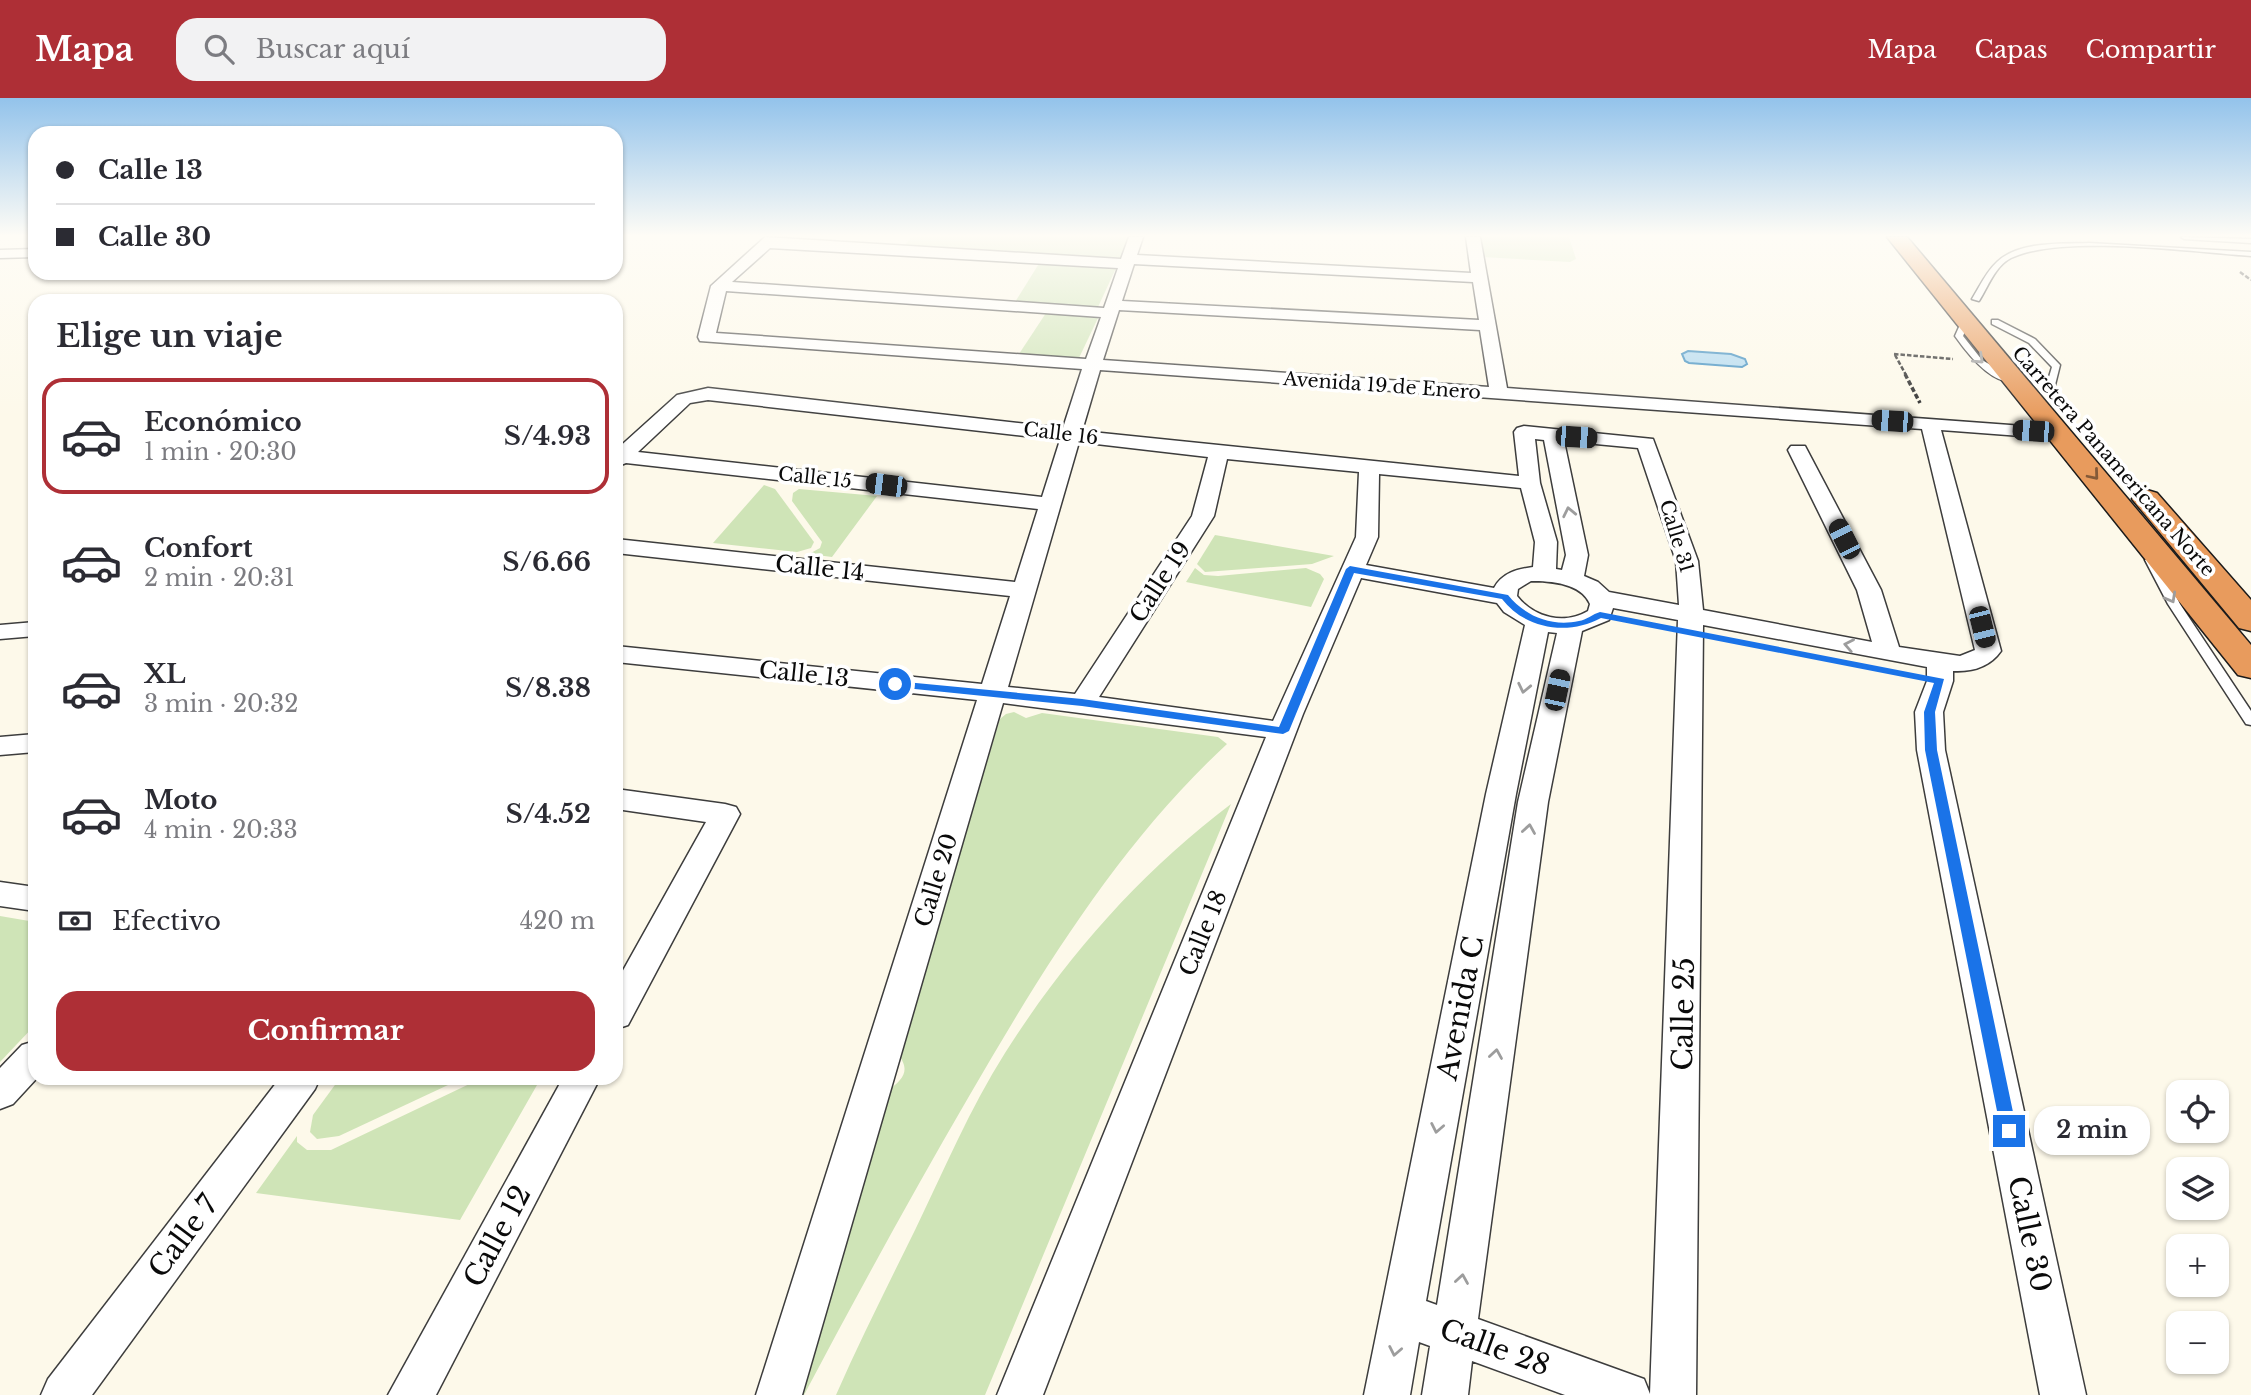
<!DOCTYPE html>
<html lang="es">
<head>
<meta charset="utf-8">
<style>
  body { margin:0; font-family:"Libre Baskerville",serif; background:#f2f2f3; color:#2b2b33; height:100vh; display:flex; flex-direction:column; font-size:26px; white-space:nowrap }
  * { box-sizing:border-box; margin:0 }
  p { font-size:23px; color:#7c7c81 }
  .icon { flex:none; width:38px; height:38px; fill:none; stroke:currentColor; stroke-width:2; stroke-linecap:round; stroke-linejoin:round }
  .map { position:relative; flex:1; overflow:hidden }
  .sheet { position:absolute; left:28px; top:196px; width:595px; height:791px; display:flex; flex-direction:column; background:#fff; border-radius:21px; box-shadow:0 2px 5px #0004 }
  .sheet>* { flex:none }
  .hud { position:absolute; left:28px; top:28px; width:595px; height:154px; border-radius:21px; box-shadow:0 2px 5px #0004; display:grid; align-content:center; height:154px; padding:0 28px; background:#fff }
  .tools { position:absolute; left:2166px; top:982px; display:grid; gap:14px }
  .tools a { display:grid; place-items:center; width:63px; height:63px; border-radius:14px; background:#fff; box-shadow:0 2px 5px #0004; font-size:35px }
  .end { position:absolute; width:32px; height:32px; margin:-16px; border:9px solid #1a73e8; background:#fff; box-shadow:0 0 0 4px #fff }
  .from { border-radius:50% }
  .bubble { position:absolute; height:49px; border-radius:21px; background:#fff; box-shadow:0 2px 5px #0004; font-size:23px; font-weight:700; line-height:49px; text-align:center }
  .car { position:absolute; width:21px; height:42px; margin:-21px -10px; border-radius:9px; box-shadow:0 0 5px 2px #0007; background:linear-gradient(#222 24%,#8ab4d8 0 40%,#222 0 76%,#8ab4d8 0 86%,#222 0) }
  .hud b { display:flex; align-items:center; gap:24px; height:66px; font-size:26px }
  .hud b+b { border-top:2px solid #e1e1e2 }
  .hud i { width:18px; height:18px; background:#2b2b33 }
  ul { padding:0; list-style:none }
  li { display:flex; align-items:center; gap:21px; height:116px; margin:0 14px 10px; padding:0 14px; border:4px solid transparent; border-radius:21px }
  li div { flex:1 }
  li b { display:block; font-size:26px }
  li em { font-style:normal; font-weight:700 }
  li.selected { border-color:#ae2f36 }
  li>.icon { width:63px; height:63px; stroke-width:1.5 }
  h2 { padding:0 28px; font-size:32px; line-height:84px }
  .pay { display:flex; align-items:center; gap:18px; height:77px; padding:0 28px; font-size:26px }
  .pay p { margin-inline-start:auto }
  .action { display:flex; gap:14px; margin-top:auto; padding:14px 28px }
  .action a { flex:1; height:80px; border-radius:21px; background:#ae2f36; color:#fff; font-size:28px; font-weight:700; line-height:80px; text-align:center }
  header { display:flex; align-items:center; gap:42px; box-sizing:border-box; height:98px; padding:0 35px; background:#ae2f36; color:#fff }
  header strong { font-size:33px }
  nav { display:flex; gap:38px; margin-inline-start:auto; font-size:24px }
  .search { width:490px; height:63px; background:#f2f2f3; display:flex; align-items:center; gap:18px; box-sizing:border-box; padding:0 24px; border-radius:21px; color:#7c7c81; font-size:26px }
  .map>svg:first-child { display:block }
  .green { fill:#cfe4b7 }
  .water { fill:#b3daf0; stroke:#408fc1; stroke-width:2 }
  .lines { fill:none; stroke-linecap:round; stroke-linejoin:round }
  .lane-casing { stroke:#3d3d3d; stroke-width:3 }
  .street-casing { stroke:#3d3d3d; stroke-width:3 }
  .highway-casing { stroke:#1b1b1b; stroke-width:3 }
  .path-far1 { stroke:#2c2c2c; stroke-width:2.5; stroke-dasharray:4.5 2; stroke-linecap:butt }
  .path { stroke:#2c2c2c; stroke-width:3.5; stroke-dasharray:5 2.5; stroke-linecap:butt }
  .lane { fill:#fff; fill-rule:evenodd }
  .street { fill:#fff; fill-rule:evenodd }
  .highway { fill:#e89b5d; fill-rule:evenodd }
  .oneway { stroke:#9d9d9d }
  .oneway2 { stroke:#845a38 }
  .route { fill:#1a73e8 }
  .labels { text-anchor:middle; stroke-width:7; stroke-linejoin:round; paint-order:stroke }
  .far-street-label { font-size:19px; fill:#0a0a0a; stroke:#fff }
  .street-label { font-size:23px; fill:#0a0a0a; stroke:#fff }
  .near-street-label { font-size:28px; fill:#0a0a0a; stroke:#fff }
</style>
</head>
<body>
<header>
<strong>Mapa</strong>
<div class="search"><svg class="icon" aria-label="search" viewBox="0 0 24 24"><circle cx="10" cy="10" r="6"/><path d="M15 15l6 6"/></svg>Buscar aquí</div>
<nav><a>Mapa</a><a>Capas</a><a>Compartir</a></nav>
</header>
<div class="map">
<svg width="2251" height="1297" viewBox="0 0 2251 1297">
  <rect width="100%" height="100%" fill="#fdf9ea"/>
  <g class="green">
    <path d="M912,139h222l-10,22 -221,-12z"/>
    <path d="M1479,139h90l7,22 -6,3 -88,-5z"/>
    <path d="M1040,164l77,4 -19,41 -83,-5z"/>
    <path d="M1046,215l52,5 -20,42h-63z"/>
    <path d="M764,387l11,4 39,53 -3,6 -14,4 -84,-9z"/>
    <path d="M799,391l78,7 -45,61 -23,-3 11,-6 2,-6 -30,-41 1,-8z"/>
    <path d="M1215,437l119,21 -22,8 -107,8 -8,-8z"/>
    <path d="M1195,470l9,7 14,1 88,-8 14,6 4,5 -13,28 -125,-25z"/>
    <path d="M1014,614l12,6 16,-5 176,24 9,7c-108,100 -186,228 -259,354 -57,98 -111,197 -164,297h-11l95,-304c15,-12 23,-20 10,-37l102,-335 6,-5z"/>
    <path d="M1231,706l-246,591h-149c25,-57 53,-112 80,-167 28,-58 54,-120 89,-175 61,-96 135,-180 226,-249z"/>
    <path d="M0,818l35,6v103l-35,37z"/>
    <path d="M340,980h123l-124,58 -22,3 -7,-7 3,-17z"/>
    <path d="M482,980h59l-81,142 -204,-27 41,-57v6l10,8h24z"/>
  </g>
  <path class="water" d="M1688,253l43,3 14,5 2,5 -5,3 -53,-4 -4,-2 -3,-7z"/>
  <g class="lines">
    <g class="lane-casing">
      <g id="lane">
        <path d="M2181,139l70,2v4l-67,-4z"/>
        <path d="M2089,145l162,9v4c-58,-4 -190,-22 -240,2 -16,8 -23,29 -32,43l-7,-2c8,-13 14,-27 25,-37 22,-21 64,-18 92,-19z"/>
        <path d="M1963,220l7,2 -7,16 19,24 31,18v4c-23,1 -46,-29 -58,-46z"/>
        <path d="M1992,222h6l37,19 25,26 -6,24 -8,-2 6,-20 -23,-24 -37,-19z"/>
        <path d="M2151,459l6,3 23,44 71,107v14l-5,-1 -78,-120 -23,-44z"/>
      </g>
    </g>
    <g class="street-casing">
      <g id="street">
        <path d="M765,139l356,22 8,-22h14l-6,18 334,18 -5,-36h14l27,151 559,41 3,4 -3,4 -7,2 -118,-9 60,221c-11,16 -29,21 -48,20v10l-10,31 2,38 141,645h-46l-123,-645 -2,-38 12,-31v-14l-224,-42 -7,770h-131l-93,-34 -4,34h-46l8,-49 -11,-4 -9,53h-46l122,-601 39,-169 -21,-13 -7,-9 -136,-25 -58,136 -260,681h-46l269,-658 -263,-34 -201,692h-46l221,-695 -361,-38v-16l366,38 28,-88 -394,-43v-14l399,43 23,-73 -412,-46 -10,4v-17l61,-55 31,-7 355,40 19,-59 -382,-28 -2,-4 13,-51zM770,150l348,20 -14,40 -372,-26zM1134,166l339,18 6,38 -357,-19zM726,193l375,26 -15,42 -370,-26zM1119,212l361,20 9,57 -386,-27zM1100,272l822,59 53,221 -15,6 -61,-9 -18,-57 -76,-144h-14l-3,4 69,140 15,52 -169,-32 -5,-49 -45,-122 -129,-13 -7,2 -3,4 5,44 -437,-45zM708,302l352,40 -18,57 -404,-45 52,-49zM1535,341l9,1 22,115 -4,15 -6,-1 1,-27 -17,-59zM1564,343l74,7 38,113 3,44 -70,-13 -11,-10 -14,-6 4,-21zM1079,344l129,15 -16,59 -117,178 -67,-7zM1227,361l132,13 -3,65 -83,184 -174,-24 115,-181zM1379,376l142,14 14,54 -2,25c-16,2 -31,6 -39,21l-128,-23 12,-28zM1531,483c20,0 50,2 59,23l-2,7c-24,14 -54,7 -71,-15l1,-7zM1613,510l65,12 -28,774 -6,-15 -166,-60 70,-517 34,-171 27,-11zM1548,534l9,1 -39,169 -81,503 -11,-4 90,-507z"/>
        <path d="M35,151v8l-35,1v-8z"/>
        <path d="M35,524v14l-35,3v-14z"/>
        <path d="M35,636v18l-35,3v-18z"/>
        <path d="M616,691l109,15 11,3 4,7 -112,211 -12,4v-46l90,-161 -90,-13z"/>
        <path d="M0,784l35,5v24l-35,-5z"/>
        <path d="M35,943v37h2l-24,26 -13,5v-41l22,-23z"/>
        <path d="M280,980h40l-5,11 -223,306h-51l7,-16z"/>
        <path d="M563,980h37l-164,317h-48z"/>
      </g>
    </g>
    <g class="highway-casing">
      <g id="highway">
        <path d="M1887,139h20l344,408v33l-13,-3z"/>
        <path d="M2147,392l10,3 94,107v31l-12,-3 -102,-123 -5,-6 5,-6z"/>
      </g>
    </g>
    <g class="path-far1">
      <path d="M2240,174l11,8"/>
      <path d="M1894,256l59,5"/>
      <path d="M1895,257l11,20"/>
    </g>
    <path class="path" d="M1905,276l15,29"/>
    <use href="#lane" class="lane"/>
    <use href="#street" class="street"/>
    <use href="#highway" class="highway"/>
  </g>
  <defs><path id="oneway-chevron" d="M-2-3.5L2.5 0L-2 3.5" fill="none" stroke-width="1.6" stroke-linecap="round" stroke-linejoin="round" transform="scale(1.75)"/></defs>
  <g class="oneway">
    <use href="#oneway-chevron" transform="translate(1979 261) rotate(43)"/>
    <use href="#oneway-chevron" transform="translate(1569 414) rotate(-102)"/>
    <use href="#oneway-chevron" transform="translate(2171 500) rotate(61)"/>
    <use href="#oneway-chevron" transform="translate(1849 547) rotate(-169)"/>
    <use href="#oneway-chevron" transform="translate(1524 590) rotate(102)"/>
    <use href="#oneway-chevron" transform="translate(1529 731) rotate(-81)"/>
    <use href="#oneway-chevron" transform="translate(1496 956) rotate(-81)"/>
    <use href="#oneway-chevron" transform="translate(1437 1030) rotate(101)"/>
    <use href="#oneway-chevron" transform="translate(1462 1181) rotate(-81)"/>
    <use href="#oneway-chevron" transform="translate(1395 1253) rotate(101)"/>
  </g>
  <use class="oneway2" href="#oneway-chevron" transform="translate(2094 377) rotate(50)"/>
  <linearGradient id="sky" x2="0" y2="1"><stop stop-color="#93c3eb"/><stop offset="0.43" stop-color="#fefcf6"/><stop offset="1" stop-color="#fefcf6" stop-opacity="0"/></linearGradient>
  <rect width="2251" height="320" fill="url(#sky)"/>
  <path class="route" d="M1350,468l158,29c17,21 43,32 71,26 7,-1 14,-7 21,-9l344,67 -9,33 2,38 80,381 -3,5 -5,2 -6,-2 -2,-5 -76,-381 -1,-38 10,-29 -333,-65c-33,18 -76,11 -99,-19l-148,-26 -65,158 -6,3 -201,-28 -187,-19 -5,-3 5,-3 187,18 197,28 67,-158z"/>
  <g class="labels">
    <g class="far-street-label">
      <text transform="translate(1382 287) rotate(4)" y="7">Avenida 19 de Enero</text>
      <text transform="translate(1061 335) rotate(7)" y="7">Calle 16</text>
      <text transform="translate(2114 363) rotate(49)" y="7">Carretera Panamericana Norte</text>
      <text transform="translate(815 379) rotate(6)" y="7">Calle 15</text>
      <text transform="translate(1677 438) rotate(73)" y="7">Calle 31</text>
    </g>
    <g class="street-label">
      <text transform="translate(820 470) rotate(6)" y="8">Calle 14</text>
      <text transform="translate(1160 484) rotate(-57)" y="8">Calle 19</text>
      <text transform="translate(804 576) rotate(6)" y="8">Calle 13</text>
      <text transform="translate(936 782) rotate(-73)" y="8">Calle 20</text>
      <text transform="translate(1203 835) rotate(-68)" y="8">Calle 18</text>
    </g>
    <g class="near-street-label">
      <text transform="translate(1460 910) rotate(-79)" y="10">Avenida C</text>
      <text transform="translate(1683 916) rotate(-89)" y="10">Calle 25</text>
      <text transform="translate(2030 1136) rotate(78)" y="10">Calle 30</text>
      <text transform="translate(183 1138) rotate(-53)" y="10">Calle 7</text>
      <text transform="translate(497 1138) rotate(-62)" y="10">Calle 12</text>
      <text transform="translate(1495 1249) rotate(20)" y="10">Calle 28</text>
    </g>
  </g>
</svg>
<div class="tools">
<a><svg class="icon" aria-label="locate" viewBox="0 0 24 24"><circle cx="12" cy="12" r="6"/><path d="M12 2v4M12 18v4M2 12h4M18 12h4"/></svg></a>
<a><svg class="icon" aria-label="layers" viewBox="0 0 24 24"><path d="M12 4l9 5-9 5-9-5zM3 14l9 5 9-5"/></svg></a>
<a>+</a>
<a>−</a>
</div>
<i class="end from" style="left:895px;top:586px"></i>
<i class="end" style="left:2009px;top:1033px"></i>
<div class="bubble" style="left:2034px;top:1008px;width:116px">2 min</div>
<i class="car" style="left:1892px;top:323px;rotate:274deg"></i>
<i class="car" style="left:2033px;top:333px;rotate:274deg"></i>
<i class="car" style="left:1576px;top:339px;rotate:94deg"></i>
<i class="car" style="left:886px;top:387px;rotate:277deg"></i>
<i class="car" style="left:1844px;top:441px;rotate:333deg"></i>
<i class="car" style="left:1982px;top:529px;rotate:166deg"></i>
<i class="car" style="left:1557px;top:592px;rotate:12deg"></i>
<div class="hud">
<b><i class="from"></i>Calle 13</b>
<b><i></i>Calle 30</b>
</div>
<section class="sheet">
<h2>Elige un viaje</h2>
<ul>
<li class="selected"><svg class="icon" aria-label="car" viewBox="0 0 24 24"><path d="M5 17H2v-5l4-1 3-4h7l3 4 3 1v5h-3M9 17h6M6 11h13"/><circle cx="7" cy="17" r="2"/><circle cx="17" cy="17" r="2"/></svg><div><b>Económico</b><p>1 min · 20:30</p></div><em>S/4.93</em></li>
<li><svg class="icon" aria-label="car" viewBox="0 0 24 24"><path d="M5 17H2v-5l4-1 3-4h7l3 4 3 1v5h-3M9 17h6M6 11h13"/><circle cx="7" cy="17" r="2"/><circle cx="17" cy="17" r="2"/></svg><div><b>Confort</b><p>2 min · 20:31</p></div><em>S/6.66</em></li>
<li><svg class="icon" aria-label="car" viewBox="0 0 24 24"><path d="M5 17H2v-5l4-1 3-4h7l3 4 3 1v5h-3M9 17h6M6 11h13"/><circle cx="7" cy="17" r="2"/><circle cx="17" cy="17" r="2"/></svg><div><b>XL</b><p>3 min · 20:32</p></div><em>S/8.38</em></li>
<li><svg class="icon" aria-label="car" viewBox="0 0 24 24"><path d="M5 17H2v-5l4-1 3-4h7l3 4 3 1v5h-3M9 17h6M6 11h13"/><circle cx="7" cy="17" r="2"/><circle cx="17" cy="17" r="2"/></svg><div><b>Moto</b><p>4 min · 20:33</p></div><em>S/4.52</em></li>
</ul>
<div class="pay"><svg class="icon" aria-label="cash" viewBox="0 0 24 24"><path d="M3 7h18v10H3z"/><circle cx="12" cy="12" r="2"/></svg>Efectivo<p>420 m</p></div>
<div class="action"><a>Confirmar</a></div>
</section>
</div>
</body>
</html>
